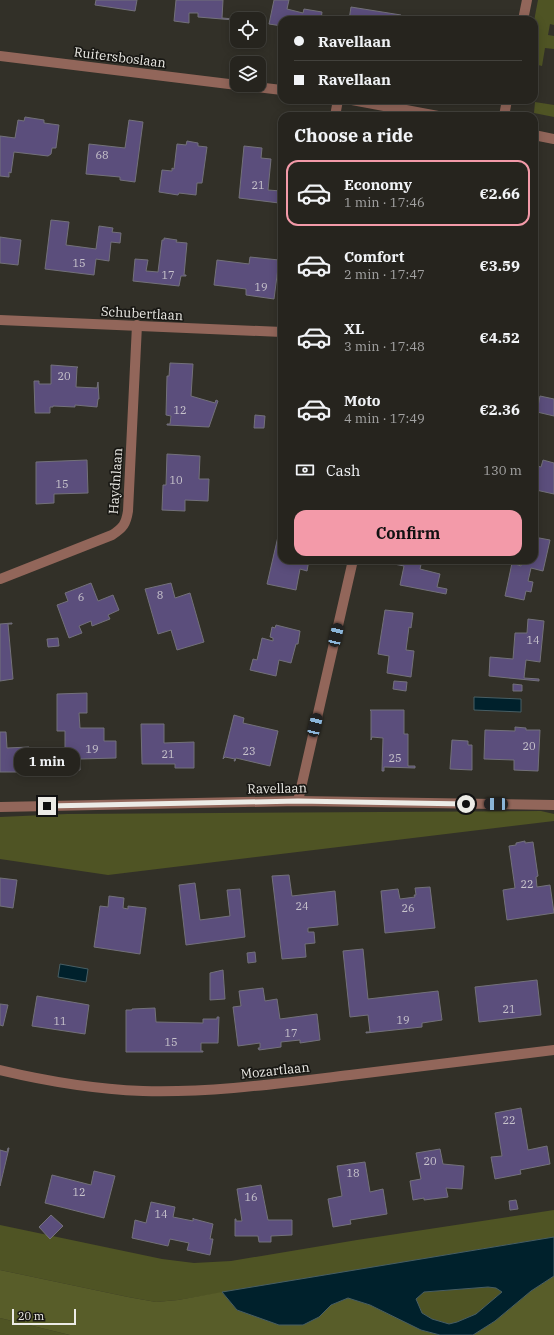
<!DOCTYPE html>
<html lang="en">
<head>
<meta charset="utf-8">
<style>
  body { margin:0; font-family:"IBM Plex Serif",serif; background:#32302b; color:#f1f3f6; height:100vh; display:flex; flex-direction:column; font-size:15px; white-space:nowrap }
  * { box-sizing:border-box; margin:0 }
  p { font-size:13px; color:#a4a4a4 }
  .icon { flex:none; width:22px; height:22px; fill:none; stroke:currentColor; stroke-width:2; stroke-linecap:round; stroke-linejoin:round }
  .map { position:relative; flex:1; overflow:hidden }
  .details { position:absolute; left:278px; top:112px; width:260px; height:452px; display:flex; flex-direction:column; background:#26241e; border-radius:12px; box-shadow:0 2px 10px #0003,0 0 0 1px #42413c }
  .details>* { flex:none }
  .guide { position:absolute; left:278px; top:16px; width:260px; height:88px; border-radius:12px; box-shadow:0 2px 10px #0003,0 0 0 1px #42413c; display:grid; align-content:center; height:88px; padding:0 16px; background:#26241e }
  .fabs { position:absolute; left:230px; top:12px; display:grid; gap:8px }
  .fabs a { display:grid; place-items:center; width:36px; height:36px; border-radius:8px; background:#26241e; box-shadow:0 2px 10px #0003,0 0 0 1px #42413c; font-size:20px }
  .scale { position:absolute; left:12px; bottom:10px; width:64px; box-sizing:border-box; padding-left:4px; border:2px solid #ecebe6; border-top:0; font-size:11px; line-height:14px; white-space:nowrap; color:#ecebe6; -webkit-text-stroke:3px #191814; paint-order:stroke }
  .end { position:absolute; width:18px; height:18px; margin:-9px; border:5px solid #ecebe6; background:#111; box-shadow:0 0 0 2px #111 }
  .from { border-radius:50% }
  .bubble { position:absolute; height:28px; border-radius:12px; background:#26241e; box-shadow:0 2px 10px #0003,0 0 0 1px #42413c; font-size:13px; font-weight:800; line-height:28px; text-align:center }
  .car { position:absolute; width:12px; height:24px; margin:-12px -6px; border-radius:5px; box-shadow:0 0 3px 1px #0007; background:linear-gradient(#222 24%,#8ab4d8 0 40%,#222 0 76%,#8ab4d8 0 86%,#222 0) }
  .guide b { display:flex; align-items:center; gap:14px; height:38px; font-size:15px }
  .guide b+b { border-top:1px solid #42413c }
  .guide i { width:10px; height:10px; background:#f1f3f6 }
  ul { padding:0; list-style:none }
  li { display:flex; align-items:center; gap:12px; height:66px; margin:0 8px 6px; padding:0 8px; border:2px solid transparent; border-radius:12px }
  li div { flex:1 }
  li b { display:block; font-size:15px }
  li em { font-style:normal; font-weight:800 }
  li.active { border-color:#f39aa9 }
  li>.icon { width:36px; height:36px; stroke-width:1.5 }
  h2 { padding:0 16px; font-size:18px; line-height:48px }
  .pay { display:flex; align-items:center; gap:10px; height:44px; padding:0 16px; font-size:15px }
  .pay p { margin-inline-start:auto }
  .cta { display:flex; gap:8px; margin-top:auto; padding:8px 16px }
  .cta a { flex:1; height:46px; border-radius:12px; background:#f39aa9; color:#111; font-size:16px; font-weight:800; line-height:46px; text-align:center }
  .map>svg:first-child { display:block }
  .green { fill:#4f5424 }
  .forest { fill:#585d29 }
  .water { fill:#00212c; stroke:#475e64; fill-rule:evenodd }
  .building { fill:#5b4e7c; stroke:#73717a }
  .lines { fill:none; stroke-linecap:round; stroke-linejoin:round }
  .minor { stroke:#92665a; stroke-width:10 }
  .route { stroke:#ecebe6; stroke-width:5 }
  .labels { text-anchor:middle; stroke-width:3.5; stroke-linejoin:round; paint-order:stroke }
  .number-label { font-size:11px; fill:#c8c4cc }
  .street-label { font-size:13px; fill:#ecebe6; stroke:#191814 }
</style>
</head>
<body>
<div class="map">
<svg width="554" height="1335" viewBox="0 0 554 1335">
  <rect width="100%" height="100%" fill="#323028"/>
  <g class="green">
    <path d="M538,0h16v25l-4,-1 -2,11 6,1v13l-9,-1 -3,18 -8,-2v-43z"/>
    <path d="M535,102l19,3v12l-20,-4z"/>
    <path d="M541,811l13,3v7l-446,54 -108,-16v-42l67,-3z"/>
    <path d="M554,1210v27l-376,63 -22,2 -28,-5 -128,-27v-45l162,34 32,4 37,-2 126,-21z"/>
    <path d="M488,1287l8,1 6,4 -26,22 -19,8 -8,2 -17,-5 -10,-6 -6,-14 8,-7z"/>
    <path d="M0,1318l70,17h-70z"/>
  </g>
  <g class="forest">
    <path d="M0,1270l128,27 28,5 22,-2 44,-8 15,18 42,15 40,-8 12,-12 17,-7 22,7 51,25 19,5h-370l-70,-17z"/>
    <path d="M554,1276v59h-81l22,-14 36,-30z"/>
  </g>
  <g class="water">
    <path d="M474,697l47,2v13l-47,-2z"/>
    <path d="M60,964l28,5 -2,13 -28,-5z"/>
    <path d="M554,1237v39l-23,15 -36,30 -22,14h-33l-19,-5 -51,-25 -22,-7 -17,7 -12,12 -16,8h-24l-42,-15 -15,-18zM488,1287l8,1 6,4 -26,22 -19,8 -8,2 -17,-5 -10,-6 -6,-14 8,-7z"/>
  </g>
  <g class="building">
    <path d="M96,0h41l-2,11 -40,-6z"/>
    <path d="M176,0h47l-1,18 12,1v1l-36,-3v-4h-9v10l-15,-2z"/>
    <path d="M274,0h15l-2,9 16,4 1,-4 18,3 -1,8h-39v6l-13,-2z"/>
    <path d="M351,7l50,8v5h-52z"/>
    <path d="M25,117l19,3v3l15,2 -3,23h-4l-1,6 -3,2 -34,-4 -3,21 -2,-1v5l-9,-1v-40l15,2 3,-18 6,1z"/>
    <path d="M129,120l14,2 -8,60 -15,-2v-3l-34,-3 3,-30 36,4z"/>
    <path d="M187,141l11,2v3l9,1 -5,36h-5l-1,12 -17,-2 -1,2 -19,-3 3,-22 10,1v-3l2,1 3,-25 9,1z"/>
    <path d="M244,146l18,2 -1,10 10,1 -3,31 13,1 -2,12 -40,-5z"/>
    <path d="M51,220l18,2 -3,23 30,4 3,-23 14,2 -1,4 9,1 -1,10 -9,-1 -2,19 -13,-2 -2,16 -49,-6z"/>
    <path d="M0,237l21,3 -3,25 -18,-2z"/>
    <path d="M164,238l13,2 -1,2 11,1 -3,32h2v1h-5l-2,10 -46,-5 2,-22 13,1 -2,11 12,1 4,-32h2z"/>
    <path d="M250,257l29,3 -5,39 -28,-4v-6l-32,-4 3,-25 32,4z"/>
    <path d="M170,363l23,1 -2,32 24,7 1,-3 2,1 -9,26 -42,-2v-1h3l1,-8 -5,-1 1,-39h2z"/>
    <path d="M51,365l27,2 -1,1 -1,19 21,1 1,-6 1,17h-1l-1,8 -22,-2v2l-22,-1v1h-3v6h-15l-1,-32h5v3h12z"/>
    <path d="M540,396l14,3v17l-17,-4z"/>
    <path d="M255,415l10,1 -1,12h-10z"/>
    <path d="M167,454l33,2 -1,23h10l-1,22 -23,-1v11l-23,-1 1,-25h3z"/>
    <path d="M87,460l1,33 -34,1v9l-18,1v-42z"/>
    <path d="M543,460l11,3v31l-18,-4 -2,9v-34l7,2z"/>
    <path d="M280,528l2,1v31h27l-2,11 -7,-2 -4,21 -29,-6z"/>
    <path d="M534,537l16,3 -7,31 -12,-3 -3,13 5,1 -2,10 -5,-1 -2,9 -19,-4 7,-33 9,3 1,-6h12z"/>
    <path d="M394,560h28l-2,9 20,5 -3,13 10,2 -1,5 -46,-9 4,-19 -10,-2z"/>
    <path d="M91,583l7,18 15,-6 6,15 -11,5 2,4 -18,7 -1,-5 -12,5 3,7 -13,5 -12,-33 11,-4 -3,-8z"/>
    <path d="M171,583l4,15 15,-5 14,49 -27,8 -6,-20 -13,4 -13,-45z"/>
    <path d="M385,610l28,3 -2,15 -2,-1 -3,23 8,1 -3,26 -24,-4 2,-17 -11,-2z"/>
    <path d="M528,619l16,2 -4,41 -14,-2 -2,18 15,1v2l-50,-5 1,-19 23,2 2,-26h12z"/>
    <path d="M12,623v1h-4l5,55 -13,2v-57z"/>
    <path d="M276,625l24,6 -2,13h-2l-5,19 -12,-3 -3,16 -26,-6 3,-11 4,1 5,-22 11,3v-3l-3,-1 2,-10 3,1z"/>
    <path d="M58,638l1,8 -11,1 -1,-8z"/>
    <path d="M394,681l13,1 -1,9 -13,-2z"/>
    <path d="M513,684l9,1v6h-9z"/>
    <path d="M87,693v20h-8l1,15h24v13h12v17l-36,1v11l-15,1v-40h-8v-37z"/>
    <path d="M370,710h34v24h4v32h7v2l-31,-1v4h-2l1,-33 -11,-1 -1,3v-29z"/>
    <path d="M234,715l10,3 -1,5 35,8 -8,35 -34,-8 -1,3h-1l1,-2 -10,-2 -2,2z"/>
    <path d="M141,724h23v19l30,-1v26h-19v-4h-33z"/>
    <path d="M515,727l11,1v2h14l-2,41 -24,-1v-10l-30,-1 1,-29 30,1z"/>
    <path d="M0,732h6l1,16 22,-1 1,25h-30z"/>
    <path d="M452,740l16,1v4h4v25l-22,-1z"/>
    <path d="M525,841v2l8,-1 5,34 -2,1 1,10 13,-2 4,28 -47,7 -4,-30 12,-2 -6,-42 7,-1v-2z"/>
    <path d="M289,875l3,21 43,-5 3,34 -30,3v4h6l1,11 -10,1 1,13 -24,2 -10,-83z"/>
    <path d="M0,878l17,2 -4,28 -13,-2z"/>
    <path d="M195,883l5,37 30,-4 -3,-26 13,-1 5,48 -59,8 -7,-60z"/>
    <path d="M430,887l5,41 -50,5 -4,-42 17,-2 2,10 15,-2 -1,-2h2l-1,-7z"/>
    <path d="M109,896l15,2 -1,10 5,1v-3l18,2 -6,46 -46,-7 6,-41 8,1z"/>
    <path d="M363,949l5,50 70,-8 4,29 -20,3v4l-56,6v-1h4l-2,-17 -18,2 -7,-66z"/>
    <path d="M255,952l1,10 -8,1 -1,-10z"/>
    <path d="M223,970l2,29 -15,1v-27z"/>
    <path d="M537,980l4,35 -62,7 -4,-35z"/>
    <path d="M263,988l2,13 12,-2 3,20 37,-5 3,26 -20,3v-3l-19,2v5l-22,3 -1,-2h2v-5l-22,3 -5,-39 8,-1 -2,-15z"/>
    <path d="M37,996l52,9 -4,29 -53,-8z"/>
    <path d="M0,1004l8,1 -5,21 -3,-1z"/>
    <path d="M155,1008l1,14 47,1v-4h14v-2h2l-1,26h-17v8h2v1h-77v-42h6v-1z"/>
    <path d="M521,1108l7,42 19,-4 3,18 -30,6 1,4 -26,5 -4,-22 11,-1 -7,-43z"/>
    <path d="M8,1148h1l-9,38v-36l7,2z"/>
    <path d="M440,1149l3,15 21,2 -2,23 -16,-1 2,9 -24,3v-2l-11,2 -3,-19 11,-2 -5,-26z"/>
    <path d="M365,1162l5,30 13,-3 4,25 -37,6 1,4 -18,3 -5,-28 14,-3 -5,-30z"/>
    <path d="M94,1171l21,5 -11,42 -59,-15 7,-28 39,10z"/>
    <path d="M261,1185l7,35h24v15l-21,1v6h-12l-1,-6h-23v-17h1v2h6l-5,-32z"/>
    <path d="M516,1200l2,9 -8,1 -1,-9z"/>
    <path d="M151,1202l24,5 -2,10 20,4v-3l1,1 19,5 -3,15h3l-3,16 -23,-5 2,-7 -19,-4 -2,7 -36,-8 3,-18 11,3z"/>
    <path d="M51,1215l12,11 -13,13 -11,-12z"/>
  </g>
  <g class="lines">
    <g class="minor">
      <path d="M523,20l4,-20"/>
      <path d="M0,56l237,29"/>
      <path d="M238,85l44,5"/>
      <path d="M352,100l86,16"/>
      <path d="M335,116l3,-16"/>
      <path d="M504,116l3,-16"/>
      <path d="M534,135l20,4"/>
      <path d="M0,320l282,12"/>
      <path d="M0,579l112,-44c11,-7 14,-11 16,-24l9,-186"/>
      <path d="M298,801l55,-241"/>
      <path d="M0,807l298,-6 256,4"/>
      <path d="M0,1070c46,11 95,19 143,21 69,2 139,-8 207,-16 68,-8 136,-17 204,-25"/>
    </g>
  </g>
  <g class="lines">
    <path class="route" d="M47,806l251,-5 168,3"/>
  </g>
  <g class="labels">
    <g class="number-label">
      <text x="102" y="159">68</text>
      <text x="258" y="189">21</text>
      <text x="79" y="267">15</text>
      <text x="168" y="279">17</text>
      <text x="261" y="291">19</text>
      <text x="64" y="380">20</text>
      <text x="180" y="414">12</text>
      <text x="176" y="484">10</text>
      <text x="62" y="488">15</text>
      <text x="160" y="599">8</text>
      <text x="81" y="601">6</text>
      <text x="533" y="644">14</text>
      <text x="529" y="750">20</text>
      <text x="92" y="753">19</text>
      <text x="249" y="755">23</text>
      <text x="168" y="758">21</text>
      <text x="395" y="762">25</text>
      <text x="527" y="888">22</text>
      <text x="302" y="910">24</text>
      <text x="408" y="912">26</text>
      <text x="509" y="1013">21</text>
      <text x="403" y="1024">19</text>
      <text x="60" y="1025">11</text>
      <text x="291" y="1037">17</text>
      <text x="171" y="1046">15</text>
      <text x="509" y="1124">22</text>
      <text x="430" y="1165">20</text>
      <text x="353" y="1177">18</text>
      <text x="79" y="1196">12</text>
      <text x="251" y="1201">16</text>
      <text x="161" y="1218">14</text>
    </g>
    <g class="street-label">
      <text transform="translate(120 57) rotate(7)" y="5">Ruitersboslaan</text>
      <text transform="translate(142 313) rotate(3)" y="5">Schubertlaan</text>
      <text transform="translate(115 481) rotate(-86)" y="5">Haydnlaan</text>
      <text transform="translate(277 788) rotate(-1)" y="5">Ravellaan</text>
      <text transform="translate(275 1070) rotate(-6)" y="5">Mozartlaan</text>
    </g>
  </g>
</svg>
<div class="fabs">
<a><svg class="icon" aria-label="locate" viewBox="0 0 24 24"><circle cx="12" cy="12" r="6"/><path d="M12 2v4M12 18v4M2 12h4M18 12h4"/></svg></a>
<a><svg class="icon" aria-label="layers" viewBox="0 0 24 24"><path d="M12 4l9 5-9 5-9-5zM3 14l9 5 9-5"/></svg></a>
</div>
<div class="scale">20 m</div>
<i class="end from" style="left:466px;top:804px"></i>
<i class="end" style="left:47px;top:806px"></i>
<div class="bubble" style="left:14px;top:748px;width:66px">1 min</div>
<i class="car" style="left:336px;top:635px;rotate:13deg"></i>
<i class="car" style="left:315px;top:725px;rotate:13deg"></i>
<i class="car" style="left:496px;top:804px;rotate:271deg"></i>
<div class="guide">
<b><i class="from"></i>Ravellaan</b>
<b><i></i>Ravellaan</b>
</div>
<section class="details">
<h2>Choose a ride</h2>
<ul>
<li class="active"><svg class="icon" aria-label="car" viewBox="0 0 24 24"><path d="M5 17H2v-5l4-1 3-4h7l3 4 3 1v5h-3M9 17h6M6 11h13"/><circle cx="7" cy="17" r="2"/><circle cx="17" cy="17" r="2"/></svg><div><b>Economy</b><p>1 min · 17:46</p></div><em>€2.66</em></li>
<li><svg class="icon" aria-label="car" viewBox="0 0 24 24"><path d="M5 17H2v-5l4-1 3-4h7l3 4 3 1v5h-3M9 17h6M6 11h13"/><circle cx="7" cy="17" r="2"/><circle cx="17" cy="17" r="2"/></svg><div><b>Comfort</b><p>2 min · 17:47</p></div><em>€3.59</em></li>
<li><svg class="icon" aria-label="car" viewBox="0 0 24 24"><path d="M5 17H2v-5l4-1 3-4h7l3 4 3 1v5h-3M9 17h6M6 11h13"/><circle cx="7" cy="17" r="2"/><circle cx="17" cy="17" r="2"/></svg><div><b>XL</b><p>3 min · 17:48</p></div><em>€4.52</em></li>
<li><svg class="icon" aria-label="car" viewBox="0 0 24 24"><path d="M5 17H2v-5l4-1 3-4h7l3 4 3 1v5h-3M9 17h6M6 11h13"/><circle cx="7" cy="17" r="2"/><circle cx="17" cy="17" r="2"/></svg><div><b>Moto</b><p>4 min · 17:49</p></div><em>€2.36</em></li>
</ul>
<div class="pay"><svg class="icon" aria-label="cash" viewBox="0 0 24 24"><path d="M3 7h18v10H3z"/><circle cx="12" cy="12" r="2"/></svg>Cash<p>130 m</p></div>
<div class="cta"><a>Confirm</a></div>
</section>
</div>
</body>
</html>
